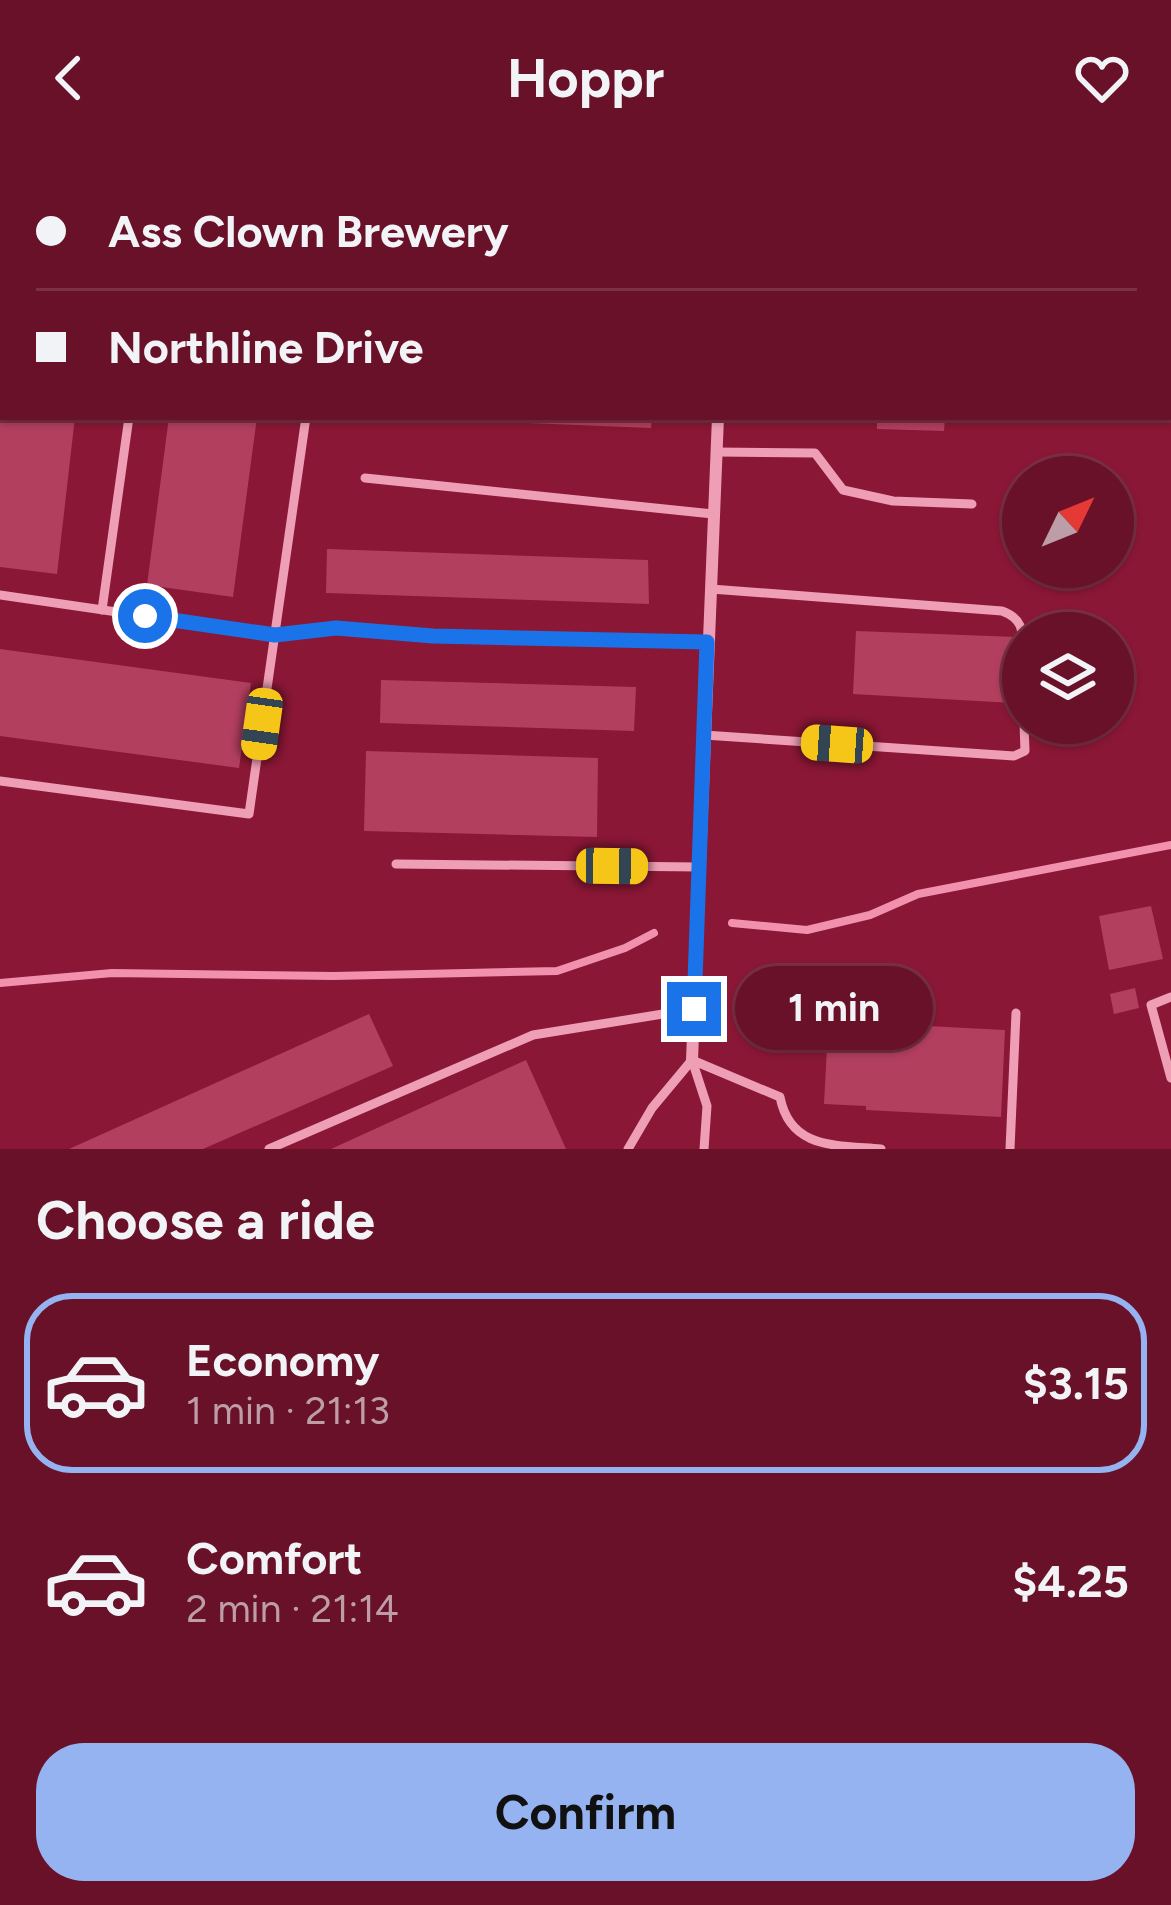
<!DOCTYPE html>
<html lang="en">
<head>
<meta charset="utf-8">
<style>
  body { margin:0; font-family:Figtree,sans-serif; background:#701f34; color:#f1f3f6; height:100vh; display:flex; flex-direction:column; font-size:45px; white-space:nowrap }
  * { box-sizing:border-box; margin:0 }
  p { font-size:39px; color:#bd9da8 }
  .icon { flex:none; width:66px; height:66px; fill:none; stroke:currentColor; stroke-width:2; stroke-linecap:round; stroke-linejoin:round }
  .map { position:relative; height:993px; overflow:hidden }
  .drawer { display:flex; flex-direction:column; background:#681128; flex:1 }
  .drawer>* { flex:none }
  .top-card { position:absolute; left:0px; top:0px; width:1173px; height:264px; box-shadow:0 3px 9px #0004,0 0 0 3px #7b3145; display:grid; align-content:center; height:264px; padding:0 36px; background:#681128 }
  .needle { width:78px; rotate:47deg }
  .controls { position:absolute; left:1002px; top:300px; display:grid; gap:24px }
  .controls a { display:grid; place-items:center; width:132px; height:132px; border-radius:50%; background:#681128; box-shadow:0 3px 9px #0004,0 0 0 3px #7b3145; font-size:60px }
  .end { position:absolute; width:54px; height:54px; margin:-27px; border:15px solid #1a73e8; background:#fff; box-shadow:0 0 0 6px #fff }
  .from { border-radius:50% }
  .bubble { position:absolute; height:84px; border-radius:42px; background:#681128; box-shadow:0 3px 9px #0004,0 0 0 3px #7b3145; font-size:39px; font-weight:700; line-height:84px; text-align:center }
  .car { position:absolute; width:36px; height:72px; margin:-36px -18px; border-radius:15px; box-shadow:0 0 9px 3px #0007; background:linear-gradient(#f5c518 24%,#345 0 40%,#f5c518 0 76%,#345 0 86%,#f5c518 0) }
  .top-card b { display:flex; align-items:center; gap:42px; height:114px; font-size:45px }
  .top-card b+b { border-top:3px solid #7b3145 }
  .top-card i { width:30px; height:30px; background:#f1f3f6 }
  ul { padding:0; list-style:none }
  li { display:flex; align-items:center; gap:36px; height:180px; margin:0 24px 18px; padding:0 12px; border:6px solid transparent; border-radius:48px }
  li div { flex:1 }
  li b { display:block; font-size:45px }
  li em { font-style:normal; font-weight:700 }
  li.current { border-color:#95b2f1 }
  li>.icon { width:108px; height:108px; stroke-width:1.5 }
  h2 { padding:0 36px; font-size:54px; line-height:144px }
  .primary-button { display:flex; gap:24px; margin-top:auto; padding:24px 36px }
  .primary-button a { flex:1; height:138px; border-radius:48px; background:#95b2f1; color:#111; font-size:48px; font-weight:700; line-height:138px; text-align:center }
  header { display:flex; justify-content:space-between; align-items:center; height:156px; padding:0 36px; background:#681128; font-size:54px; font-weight:700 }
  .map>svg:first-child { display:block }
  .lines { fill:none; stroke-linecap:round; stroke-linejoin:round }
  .stream { stroke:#f191ad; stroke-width:8 }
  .building { fill:#b33f5f }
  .lane { stroke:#ee9fb5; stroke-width:9 }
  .street { stroke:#ee9fb5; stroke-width:12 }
  .secondary { stroke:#faccd8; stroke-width:24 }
  .route { stroke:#1a73e8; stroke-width:15 }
</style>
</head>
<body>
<header><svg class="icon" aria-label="back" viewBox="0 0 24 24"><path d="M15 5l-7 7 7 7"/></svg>Hoppr<svg class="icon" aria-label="heart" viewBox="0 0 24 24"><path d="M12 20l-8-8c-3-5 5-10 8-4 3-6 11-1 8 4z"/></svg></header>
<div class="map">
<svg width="1171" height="993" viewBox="0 0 1171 993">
  <rect width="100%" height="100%" fill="#8a1735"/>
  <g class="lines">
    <g class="stream">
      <path d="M732,767l75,7 63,-15 48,-21 253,-49"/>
      <path d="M0,827l112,-10 222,3 223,-5 68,-23 29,-15"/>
    </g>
  </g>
  <g class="building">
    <path d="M0,261h75l-18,157 -57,-7z"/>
    <path d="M169,261h88l-24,180 -86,-12z"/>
    <path d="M474,261h178l-1,11 -177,-7z"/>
    <path d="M877,261h68l-1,14 -67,-2z"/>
    <path d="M327,393l321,11 1,44 -323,-11z"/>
    <path d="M856,475l161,6 -4,66 -160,-9z"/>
    <path d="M0,493l251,34 -12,85 -239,-32z"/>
    <path d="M381,524l255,7 -2,44 -254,-8z"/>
    <path d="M366,595l232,7 -1,79 -233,-6z"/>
    <path d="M1151,750l12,53 -54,11 -10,-54z"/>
    <path d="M1135,832l4,20 -25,6 -4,-20z"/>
    <path d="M369,858l24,52 -190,83h-134z"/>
    <path d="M869,867l136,7 -4,87 -135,-7v-4l-42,-2 4,-76 40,2z"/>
    <path d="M526,904l40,89h-235z"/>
  </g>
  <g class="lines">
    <g class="lane">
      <path d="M910,0l1,3"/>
      <path d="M348,3l1,-3"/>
      <path d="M1170,82h1"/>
      <path d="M0,185l3,-2"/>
      <path d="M1170,252h1"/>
      <path d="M716,296l99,1 28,37 50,11 79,3"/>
      <path d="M365,322l348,36"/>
      <path d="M711,433l291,22c24,9 20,23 21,46"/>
      <path d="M0,439l275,40 61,-7 97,8 274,6"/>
      <path d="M102,454l27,-193"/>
      <path d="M704,579l310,21 11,-5 -1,-28"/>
      <path d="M0,625l249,33 57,-397"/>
      <path d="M396,708l303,3"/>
      <path d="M1171,841l-20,8 20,73"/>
      <path d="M692,904l88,37c10,52 55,48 101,52"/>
      <path d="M692,904l15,46 -3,43"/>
      <path d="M269,993l264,-114 161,-26"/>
      <path d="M628,993l24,-41 40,-48"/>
      <path d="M1010,993l6,-136"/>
    </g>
    <path class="street" d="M692,904l26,-643"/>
    <g class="secondary">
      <path d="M534,0l60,3"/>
      <path d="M215,3l11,-3"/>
      <path d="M952,3l47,-3"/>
      <path d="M0,84l3,-1"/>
    </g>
  </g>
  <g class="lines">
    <path class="route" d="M145,460l130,19 61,-7 97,8 274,6 -13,367"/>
  </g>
</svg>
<div class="controls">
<a><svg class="needle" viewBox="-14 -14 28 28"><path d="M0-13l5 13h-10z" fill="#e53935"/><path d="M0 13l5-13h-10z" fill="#bd9da8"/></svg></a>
<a><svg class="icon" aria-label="layers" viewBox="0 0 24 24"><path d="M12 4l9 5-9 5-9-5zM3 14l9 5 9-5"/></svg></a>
</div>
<i class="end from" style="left:145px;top:460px"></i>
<i class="end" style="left:694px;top:853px"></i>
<div class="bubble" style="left:735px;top:810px;width:198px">1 min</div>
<i class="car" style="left:262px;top:568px;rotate:188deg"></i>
<i class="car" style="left:837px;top:588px;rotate:274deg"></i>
<i class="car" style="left:612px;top:710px;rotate:91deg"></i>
<div class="top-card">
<b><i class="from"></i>Ass Clown Brewery</b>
<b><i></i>Northline Drive</b>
</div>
</div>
<section class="drawer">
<h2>Choose a ride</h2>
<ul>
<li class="current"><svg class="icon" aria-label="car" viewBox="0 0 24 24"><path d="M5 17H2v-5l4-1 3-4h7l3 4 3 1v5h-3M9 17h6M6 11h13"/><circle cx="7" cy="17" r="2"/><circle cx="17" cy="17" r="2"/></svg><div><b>Economy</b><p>1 min · 21:13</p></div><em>$3.15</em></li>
<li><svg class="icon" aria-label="car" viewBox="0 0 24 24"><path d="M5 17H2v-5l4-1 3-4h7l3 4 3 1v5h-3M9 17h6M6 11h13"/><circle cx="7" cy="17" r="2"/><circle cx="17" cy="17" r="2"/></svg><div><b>Comfort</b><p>2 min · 21:14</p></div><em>$4.25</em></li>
</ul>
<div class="primary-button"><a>Confirm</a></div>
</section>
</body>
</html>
